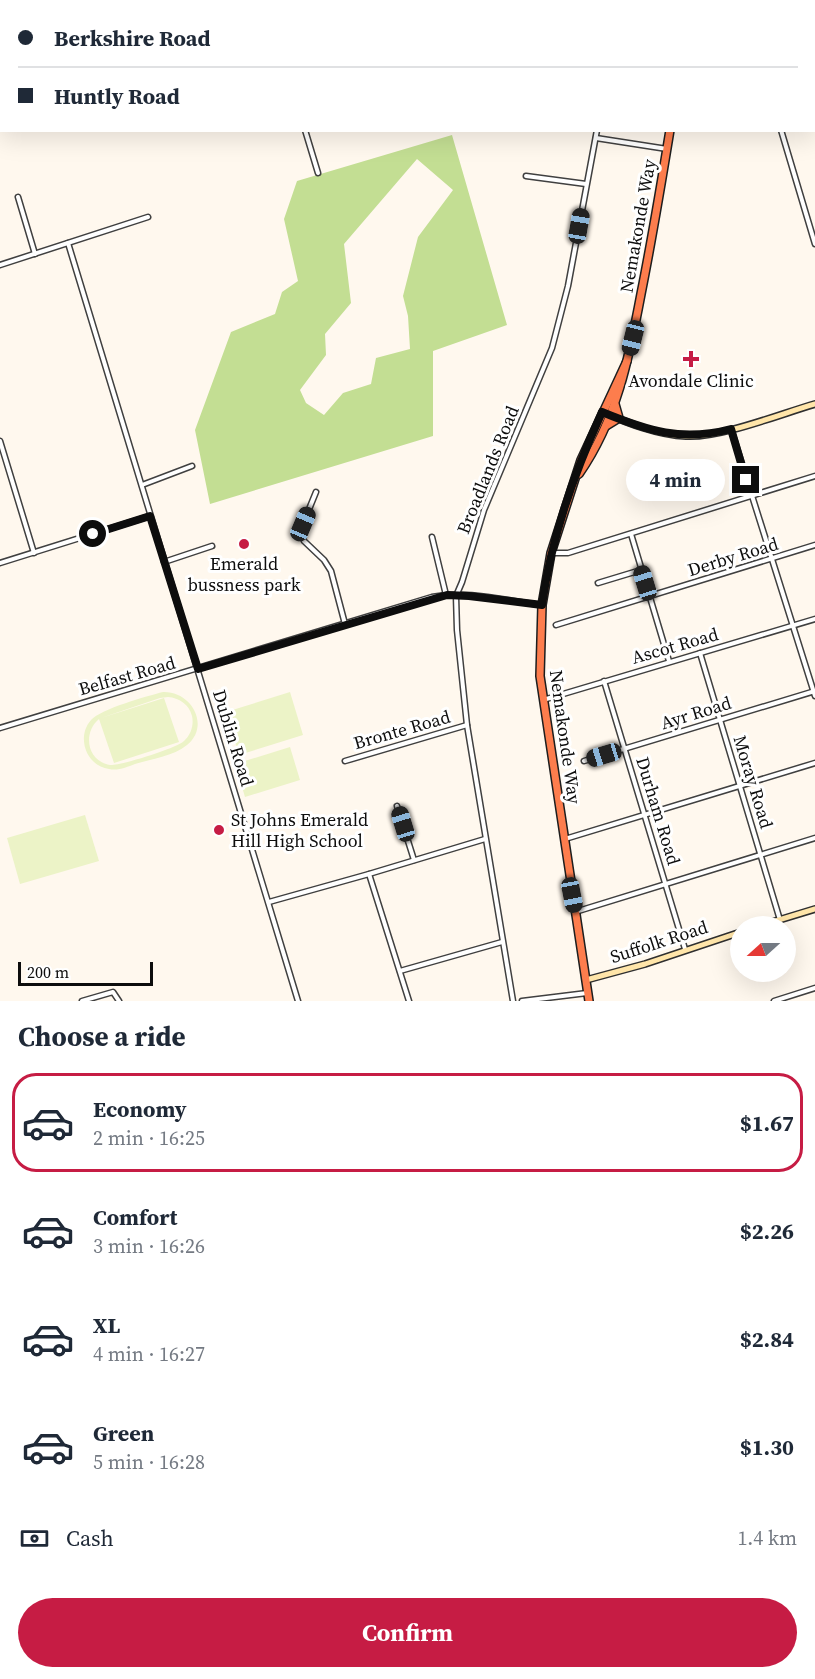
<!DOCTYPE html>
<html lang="en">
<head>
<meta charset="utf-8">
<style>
  body { margin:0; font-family:"Source Serif 4",serif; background:#f6f6f7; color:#1f2937; height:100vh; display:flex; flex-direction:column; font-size:22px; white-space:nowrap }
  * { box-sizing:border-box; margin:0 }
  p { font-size:20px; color:#747a83 }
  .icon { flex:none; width:33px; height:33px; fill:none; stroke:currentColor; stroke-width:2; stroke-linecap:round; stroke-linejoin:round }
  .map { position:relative; height:1001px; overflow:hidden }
  .details { display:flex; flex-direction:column; background:#fff; flex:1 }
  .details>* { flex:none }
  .banner { position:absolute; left:0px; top:0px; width:816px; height:132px; box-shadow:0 6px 24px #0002; display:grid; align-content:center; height:132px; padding:0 18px; background:#fff }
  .needle { width:39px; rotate:249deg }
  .controls { position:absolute; left:730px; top:916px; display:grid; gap:12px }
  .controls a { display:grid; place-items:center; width:66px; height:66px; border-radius:50%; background:#fff; box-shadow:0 6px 24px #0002; font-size:30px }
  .scale { position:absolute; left:18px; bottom:15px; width:135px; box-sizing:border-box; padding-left:6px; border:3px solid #0d0d0d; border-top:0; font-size:16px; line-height:21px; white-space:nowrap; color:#0d0d0d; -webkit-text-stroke:4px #fff; paint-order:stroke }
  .end { position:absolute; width:27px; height:27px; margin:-14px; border:8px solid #0d0d0d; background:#fff; box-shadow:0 0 0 3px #fff }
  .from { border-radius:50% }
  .bubble { position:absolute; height:42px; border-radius:21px; background:#fff; box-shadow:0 6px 24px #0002; font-size:20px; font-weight:700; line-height:42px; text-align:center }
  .car { position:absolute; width:18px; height:36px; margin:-18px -9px; border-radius:8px; box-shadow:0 0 4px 2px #0007; background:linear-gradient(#222 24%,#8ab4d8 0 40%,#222 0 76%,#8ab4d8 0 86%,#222 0) }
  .banner b { display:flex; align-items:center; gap:21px; height:57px; font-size:22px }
  .banner b+b { border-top:2px solid #e0e1e3 }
  .banner i { width:15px; height:15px; background:#1f2937 }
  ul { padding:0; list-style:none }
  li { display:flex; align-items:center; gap:18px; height:99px; margin:0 12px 9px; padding:0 6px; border:3px solid transparent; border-radius:24px }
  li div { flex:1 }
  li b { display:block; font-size:22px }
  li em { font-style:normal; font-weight:700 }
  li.current { border-color:#c61c44 }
  li>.icon { width:54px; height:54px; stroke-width:1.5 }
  h2 { padding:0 18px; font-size:27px; line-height:72px }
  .pay { display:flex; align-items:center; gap:15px; height:66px; padding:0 18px; font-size:22px }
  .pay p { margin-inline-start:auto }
  .action { display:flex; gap:12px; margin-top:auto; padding:12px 18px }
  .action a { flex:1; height:69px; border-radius:36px; background:#c61c44; color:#fff; font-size:24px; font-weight:700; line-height:69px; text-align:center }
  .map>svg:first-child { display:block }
  .forest { fill:#c3de93; fill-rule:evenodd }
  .pitch { fill:#ecf3c7; fill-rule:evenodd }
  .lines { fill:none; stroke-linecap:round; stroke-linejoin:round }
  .street-casing { stroke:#404040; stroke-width:7 }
  .secondary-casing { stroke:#2f2f2f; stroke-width:8 }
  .highway-casing { stroke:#1e1e1e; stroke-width:10 }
  .street { stroke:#fff; stroke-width:4 }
  .secondary { stroke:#ffe5a9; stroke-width:5 }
  .highway { stroke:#fd7d4d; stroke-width:7 }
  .route { stroke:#0d0d0d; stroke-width:8 }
  .poi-dot { fill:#c61c44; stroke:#fff; stroke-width:2 }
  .labels { text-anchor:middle; stroke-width:6; stroke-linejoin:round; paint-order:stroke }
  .street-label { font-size:18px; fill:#0d0d0d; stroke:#fff }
  .poi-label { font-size:18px; fill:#0d0d0d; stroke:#fff }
</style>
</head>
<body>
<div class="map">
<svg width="815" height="1001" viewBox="0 0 815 1001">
  <rect width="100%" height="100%" fill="#fff8ee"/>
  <path class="forest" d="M452,135l55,190 -74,26v85l-223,68 -15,-74 36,-98 44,-18 7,-22 16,-11 -14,-62 13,-38zM417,159l36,31 -35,47 -15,59 5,20 2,33 -34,9 -5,26 -28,9 -19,22 -18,-12 -6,-13 26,-35 -1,-21 26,-31 -7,-59z"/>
  <g class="pitch">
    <path d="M163,692c28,-1 48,33 24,53 -13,11 -36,14 -52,19 -8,3 -17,7 -26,5 -23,-3 -33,-32 -18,-49 10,-11 56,-24 72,-28zM168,697c11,1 21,7 24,19 2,9 -1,19 -8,25 -7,7 -64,25 -74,24 -24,-4 -27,-33 -11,-46l15,44 65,-21 -15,-44 -63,20 59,-20z"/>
    <path d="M290,692l13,43 -64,20 -13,-43z"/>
    <path d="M290,747l10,33 -55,17 -10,-33z"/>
    <path d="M85,815l14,46 -79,23 -13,-46z"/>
  </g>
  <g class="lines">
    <g class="street-casing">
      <g id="street">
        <path d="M266,0v2"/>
        <path d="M397,0l1,2"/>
        <path d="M610,0v2"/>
        <path d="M307,2l5,-2"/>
        <path d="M0,13l2,5"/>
        <path d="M0,97l2,-1"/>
        <path d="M305,130l13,43"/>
        <path d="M781,130l34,114"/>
        <path d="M596,138l71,11"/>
        <path d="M526,176l60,8"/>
        <path d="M18,197l17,57"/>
        <path d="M68,243l230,758"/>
        <path d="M0,265l148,-48"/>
        <path d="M731,429l84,267"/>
        <path d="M0,441l34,112"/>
        <path d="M142,485l50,-19"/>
        <path d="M316,492l-13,32 -1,12 2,5 20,19 7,11 14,53"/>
        <path d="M631,534l38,127"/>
        <path d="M432,537l14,58"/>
        <path d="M552,553h16l247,-77"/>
        <path d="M164,562l48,-16"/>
        <path d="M0,563l150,-47"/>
        <path d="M598,583l43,-13"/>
        <path d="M556,625l259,-80"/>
        <path d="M700,653l80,267"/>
        <path d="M604,681l81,268"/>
        <path d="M543,700l272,-81"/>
        <path d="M0,728l432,-131c36,-7 74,4 110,8"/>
        <path d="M345,761l122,-36"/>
        <path d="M584,761l231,-70"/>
        <path d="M397,806l17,54"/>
        <path d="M565,839l250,-76"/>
        <path d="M369,874l40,127"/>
        <path d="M269,902l100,-28 116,-35"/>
        <path d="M575,912l240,-74"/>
        <path d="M400,971l102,-29"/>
        <path d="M82,1001l31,-9 6,9"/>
        <path d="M513,1001l-46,-276 -10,-95 -1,-34 6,-14 22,-72 68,-162 16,-62 29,-156"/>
        <path d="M522,1001l65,-8"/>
        <path d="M774,1001l41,-13"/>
      </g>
    </g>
    <g class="secondary-casing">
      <g id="secondary">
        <path d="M602,412c26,11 56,23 84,24 35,2 94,-22 129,-32"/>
        <path d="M756,927l59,-18"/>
        <path d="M586,980l59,-16 96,-32"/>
      </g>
    </g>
    <g class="highway-casing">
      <g id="highway">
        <path d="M677,0v2"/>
        <path d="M684,0v2"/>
        <path d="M56,2l2,-2"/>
        <path d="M0,47l2,-1"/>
        <path d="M606,426l13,-8 -4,-14"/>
        <path d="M579,474c38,-55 50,-116 62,-180 11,-55 20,-109 29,-164"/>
        <path d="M589,1001l-49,-325 2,-71 9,-52 30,-93 46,-99"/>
      </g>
    </g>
    <use href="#street" class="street"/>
    <use href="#secondary" class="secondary"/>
    <use href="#highway" class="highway"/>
  </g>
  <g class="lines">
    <path class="route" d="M93,534l57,-18 48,153 249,-74 22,1 73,9c9,-67 32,-132 60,-193 46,19 80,30 129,17l15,51"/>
  </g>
  <g class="poi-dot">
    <path d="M688 350h6v6h6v6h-6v6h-6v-6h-6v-6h6z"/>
    <circle cx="244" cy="544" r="6"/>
    <circle cx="219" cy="830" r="6"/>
  </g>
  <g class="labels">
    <g class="street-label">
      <text transform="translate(638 226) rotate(-80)" y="6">Nemakonde Way</text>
      <text transform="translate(488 470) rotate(-68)" y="6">Broadlands Road</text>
      <text transform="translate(733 557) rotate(-17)" y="6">Derby Road</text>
      <text transform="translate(675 646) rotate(-16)" y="6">Ascot Road</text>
      <text transform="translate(127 676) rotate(-16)" y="6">Belfast Road</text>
      <text transform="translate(696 713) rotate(-17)" y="6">Ayr Road</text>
      <text transform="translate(402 730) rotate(-16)" y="6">Bronte Road</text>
      <text transform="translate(565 737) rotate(82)" y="6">Nemakonde Way</text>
      <text transform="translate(233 738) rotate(73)" y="6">Dublin Road</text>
      <text transform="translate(753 782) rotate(73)" y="6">Moray Road</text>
      <text transform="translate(658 811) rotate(73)" y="6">Durham Road</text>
      <text transform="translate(659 942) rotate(-18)" y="6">Suffolk Road</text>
    </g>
    <g class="poi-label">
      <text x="691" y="387">Avondale Clinic</text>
      <text x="244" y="570">Emerald<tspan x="244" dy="21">bussness park</tspan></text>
      <text x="231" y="826" text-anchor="start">St Johns Emerald<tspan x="231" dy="21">Hill High School</tspan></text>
    </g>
  </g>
</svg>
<div class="controls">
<a><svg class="needle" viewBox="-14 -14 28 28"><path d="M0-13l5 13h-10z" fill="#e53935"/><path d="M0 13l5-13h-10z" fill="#747a83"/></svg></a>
</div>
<div class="scale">200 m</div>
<i class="end from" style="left:93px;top:534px"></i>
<i class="end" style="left:746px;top:480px"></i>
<div class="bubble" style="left:626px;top:459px;width:99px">4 min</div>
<i class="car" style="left:579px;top:226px;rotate:10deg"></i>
<i class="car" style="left:633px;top:338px;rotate:194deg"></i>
<i class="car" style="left:303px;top:524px;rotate:23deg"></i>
<i class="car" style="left:645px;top:583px;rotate:343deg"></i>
<i class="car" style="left:604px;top:755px;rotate:253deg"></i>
<i class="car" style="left:403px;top:824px;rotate:343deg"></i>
<i class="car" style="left:572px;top:895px;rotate:169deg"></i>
<div class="banner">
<b><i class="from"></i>Berkshire Road</b>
<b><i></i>Huntly Road</b>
</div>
</div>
<section class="details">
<h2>Choose a ride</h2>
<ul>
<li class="current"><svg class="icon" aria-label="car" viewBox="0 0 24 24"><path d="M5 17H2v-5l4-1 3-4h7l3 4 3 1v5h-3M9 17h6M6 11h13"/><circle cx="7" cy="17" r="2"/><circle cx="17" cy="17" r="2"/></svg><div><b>Economy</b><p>2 min · 16:25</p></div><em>$1.67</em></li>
<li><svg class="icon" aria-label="car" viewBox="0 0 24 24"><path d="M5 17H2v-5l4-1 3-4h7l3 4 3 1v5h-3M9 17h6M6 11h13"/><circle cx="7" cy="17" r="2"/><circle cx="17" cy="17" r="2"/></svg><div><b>Comfort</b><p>3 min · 16:26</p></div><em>$2.26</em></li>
<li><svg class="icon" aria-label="car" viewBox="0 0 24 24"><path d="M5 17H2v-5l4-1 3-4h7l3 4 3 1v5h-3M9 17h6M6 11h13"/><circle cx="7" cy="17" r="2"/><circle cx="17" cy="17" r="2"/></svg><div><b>XL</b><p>4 min · 16:27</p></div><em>$2.84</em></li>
<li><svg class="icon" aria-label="car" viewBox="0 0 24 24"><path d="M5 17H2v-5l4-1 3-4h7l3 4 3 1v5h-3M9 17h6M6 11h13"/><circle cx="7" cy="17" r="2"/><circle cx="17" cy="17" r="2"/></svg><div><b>Green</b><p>5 min · 16:28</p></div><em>$1.30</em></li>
</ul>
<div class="pay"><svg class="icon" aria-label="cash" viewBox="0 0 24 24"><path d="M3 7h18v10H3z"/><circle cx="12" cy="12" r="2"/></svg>Cash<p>1.4 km</p></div>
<div class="action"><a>Confirm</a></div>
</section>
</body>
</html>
